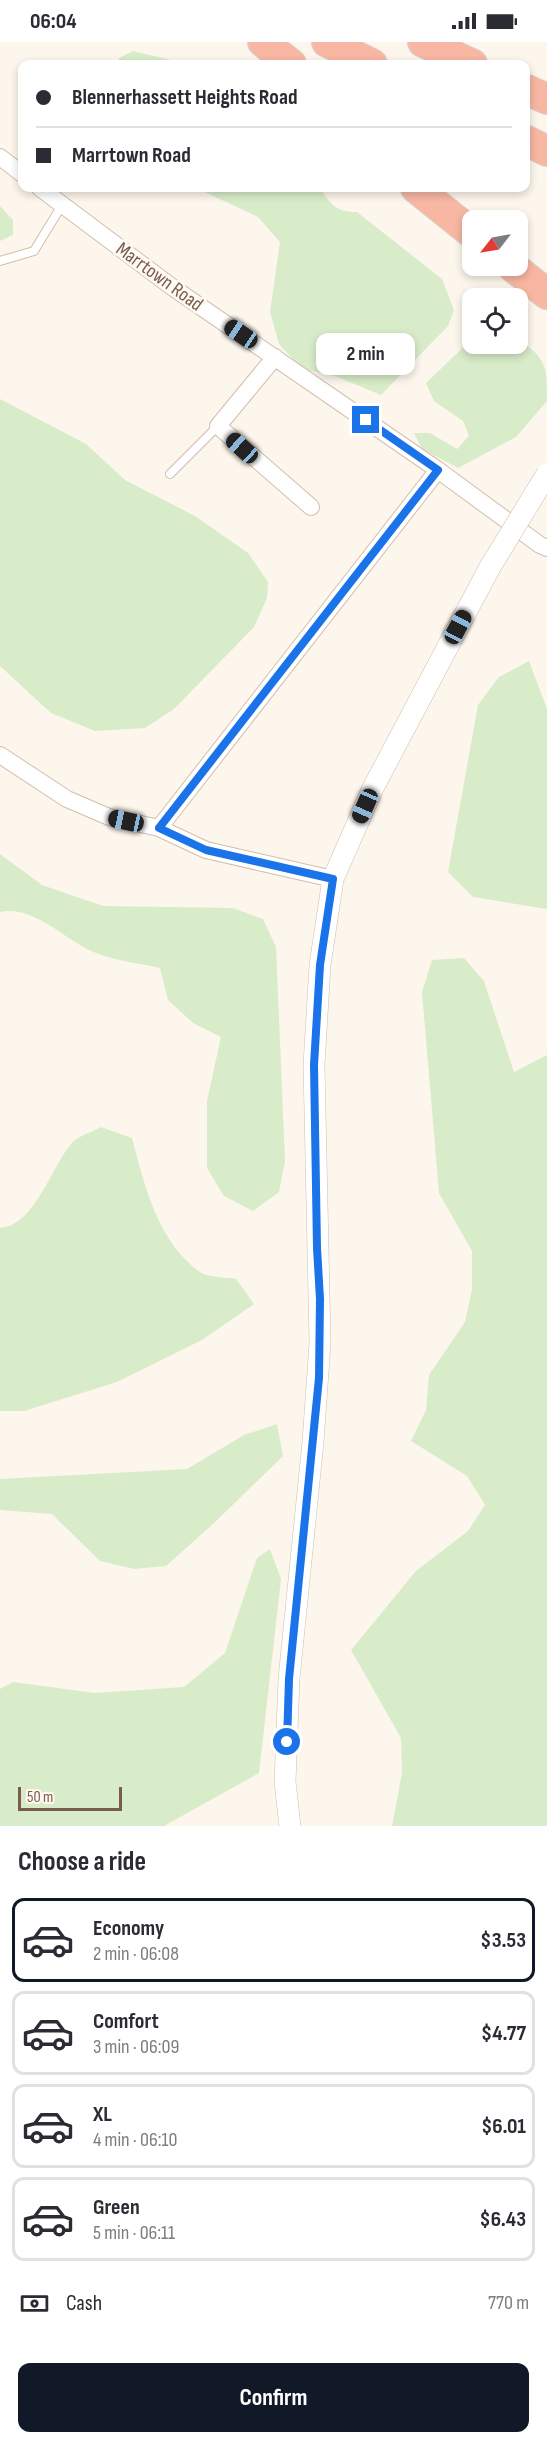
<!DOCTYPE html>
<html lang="en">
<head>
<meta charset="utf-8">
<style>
  body { margin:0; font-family:"Sofia Sans Condensed",sans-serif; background:#f2f2f3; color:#2b2b33; height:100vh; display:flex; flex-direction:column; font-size:22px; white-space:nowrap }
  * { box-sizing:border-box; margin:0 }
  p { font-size:20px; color:#7c7c81 }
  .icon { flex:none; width:33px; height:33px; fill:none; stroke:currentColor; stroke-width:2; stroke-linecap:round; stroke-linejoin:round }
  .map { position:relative; height:1784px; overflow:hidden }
  .panel { display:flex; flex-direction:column; background:#fff; flex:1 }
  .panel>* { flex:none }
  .hud { position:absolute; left:18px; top:18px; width:512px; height:132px; border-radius:12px; box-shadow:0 3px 9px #0003; display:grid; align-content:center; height:132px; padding:0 18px; background:#fff }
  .needle { width:39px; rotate:239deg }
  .fabs { position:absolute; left:462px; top:168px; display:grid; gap:12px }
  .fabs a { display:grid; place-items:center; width:66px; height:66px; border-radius:12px; background:#fff; box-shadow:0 3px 9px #0003; font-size:30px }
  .scale { position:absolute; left:18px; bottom:15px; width:104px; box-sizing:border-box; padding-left:6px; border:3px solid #7a5c4d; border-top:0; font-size:16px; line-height:21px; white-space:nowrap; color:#7a5c4d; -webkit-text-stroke:4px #fffaf3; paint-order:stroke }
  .end { position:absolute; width:27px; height:27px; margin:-14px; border:8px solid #1a73e8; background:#fff; box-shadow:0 0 0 3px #fff }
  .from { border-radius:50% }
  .bubble { position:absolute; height:42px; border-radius:12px; background:#fff; box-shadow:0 3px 9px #0003; font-size:20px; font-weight:700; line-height:42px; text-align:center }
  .car { position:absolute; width:18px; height:36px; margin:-18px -9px; border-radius:8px; box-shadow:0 0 4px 2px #0007; background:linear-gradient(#222 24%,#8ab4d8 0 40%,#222 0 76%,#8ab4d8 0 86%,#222 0) }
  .hud b { display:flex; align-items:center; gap:21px; height:57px; font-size:22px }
  .hud b+b { border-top:2px solid #e1e1e2 }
  .hud i { width:15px; height:15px; background:#2b2b33 }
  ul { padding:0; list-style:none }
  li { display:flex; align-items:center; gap:18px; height:84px; margin:0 12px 9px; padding:0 6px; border:3px solid #e1e1e2; border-radius:12px }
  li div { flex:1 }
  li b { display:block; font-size:22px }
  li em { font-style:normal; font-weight:700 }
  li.on { border-color:#111827 }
  li>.icon { width:54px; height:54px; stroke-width:1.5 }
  h2 { padding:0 18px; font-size:27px; line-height:72px }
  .pay { display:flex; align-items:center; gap:15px; height:66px; padding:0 18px; font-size:22px }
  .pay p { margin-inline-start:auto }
  .cta { display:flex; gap:12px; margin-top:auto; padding:12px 18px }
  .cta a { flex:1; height:69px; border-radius:12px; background:#111827; color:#fff; font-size:24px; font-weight:700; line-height:69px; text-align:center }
  .status { display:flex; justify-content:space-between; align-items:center; height:42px; padding:0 30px; background:#fff; direction:ltr }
  .status svg { height:16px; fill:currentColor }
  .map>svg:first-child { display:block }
  .green { fill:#d8ecc9 }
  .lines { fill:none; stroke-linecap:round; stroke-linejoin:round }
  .service-casing { stroke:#d1beb0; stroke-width:10 }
  .minor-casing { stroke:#d1beb0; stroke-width:18 }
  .tertiary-casing { stroke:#d1beb0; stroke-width:22 }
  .motorway-casing { stroke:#dad1cd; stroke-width:32 }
  .service { stroke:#fff; stroke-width:8 }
  .minor { stroke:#fff; stroke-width:16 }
  .tertiary { stroke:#fff; stroke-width:21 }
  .motorway { stroke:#f7b7a3; stroke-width:30 }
  .tertiary-bridge-casing { stroke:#d1beb0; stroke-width:22; stroke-linecap:butt }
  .tertiary-bridge { stroke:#fff; stroke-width:21 }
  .route { stroke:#1a73e8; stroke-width:8 }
  .labels { text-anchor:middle; stroke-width:5; stroke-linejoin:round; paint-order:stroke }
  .street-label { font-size:20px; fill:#7a5c4d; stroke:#fffaf3 }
</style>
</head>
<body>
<div class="status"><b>06:04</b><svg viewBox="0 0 49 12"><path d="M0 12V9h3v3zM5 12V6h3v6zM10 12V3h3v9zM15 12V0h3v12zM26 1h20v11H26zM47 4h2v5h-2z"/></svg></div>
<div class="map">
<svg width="547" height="1784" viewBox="0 0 547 1784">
  <rect width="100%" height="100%" fill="#fdf6ec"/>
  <g class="green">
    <path d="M133,9l55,13h-69v-6z"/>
    <path d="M196,146h124c11,17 16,24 37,24l85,67 12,31 -6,16 -67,69 -46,-19 -33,-7 -23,-25 -9,-32 10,-70 -22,-25z"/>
    <path d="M0,164l13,14v15l-13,6z"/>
    <path d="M518,296c29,23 29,26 29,63l-31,36 -58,31 -36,-19 -8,-16h16l27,16 12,-13 -6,-15 -29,-20 -8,-18 46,-44v5h46z"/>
    <path d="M0,357l86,45 39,36 70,36 53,37 20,29 -1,16 -13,29 -80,82 -29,19 -50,3 -44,-18 -51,-47z"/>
    <path d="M529,619l18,48v200l-74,-12 -25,-25 30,-167 21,-28z"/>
    <path d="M0,812l42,31 61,21 130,2 30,11 13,28 9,214 -6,31 -26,19 -29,-15 -17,-28v-67l14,-64 -28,-14 -25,-23 -8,-32c-21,-5 -44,-7 -64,-15 -29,-11 -62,-49 -96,-41z"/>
    <path d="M464,916l20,23 30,91 33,-17v771h-155l10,-53 -1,-35 -50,-88 65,-79 52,-40 17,-26 -18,-29 -56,-35 15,-31 3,-35 36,-53 7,-33v-38l-33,-58 -17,-201 10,-32z"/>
    <path d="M101,1085l31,11c12,46 26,105 68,134 9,6 26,5 36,7l18,25 -52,36 -85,42 -93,29h-24v-183c36,-3 51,-62 72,-85 6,-7 20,-11 29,-16z"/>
    <path d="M277,1382l6,32 -70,68 -47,42 -32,3 -34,-8 -48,-47 -52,-4v-31l187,-10 57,-34z"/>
    <path d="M270,1507l11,30 -22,194 -95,53h-164v-137l13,-7 82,11 89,-6 41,-34 32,-95z"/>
  </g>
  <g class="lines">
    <g class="service-casing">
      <g id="service">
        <path d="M0,219l34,-10 28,-46"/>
        <path d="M170,432l48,-48"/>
      </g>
    </g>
    <g class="minor-casing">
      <g id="minor">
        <path d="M0,115l22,17"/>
        <path d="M40,146l132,99 266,183 102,75 7,3"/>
        <path d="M275,315l-57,69 93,81"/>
        <path d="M0,713l67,44 42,18 50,11 47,22 127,29"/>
        <path d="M159,786l279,-358"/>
      </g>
    </g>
    <g class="tertiary-casing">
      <path id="tertiary" d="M290,1784l-5,-44 4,-103 24,-237 7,-99 -6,-278 6,-100 13,-86 40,-91 117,-221"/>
    </g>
    <g class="motorway-casing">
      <g id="motorway">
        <path d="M263,0l28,22"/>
        <path d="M327,0l45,22"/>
        <path d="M423,0l49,22"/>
        <path d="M525,47l22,10"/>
        <path d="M525,98l22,11"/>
        <path d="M416,146l56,45"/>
        <path d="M512,224l35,28"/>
      </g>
    </g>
    <use href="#service" class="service"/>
    <use href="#minor" class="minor"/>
    <use href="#tertiary" class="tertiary"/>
    <use href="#motorway" class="motorway"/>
    <g class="tertiary-bridge-casing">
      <path id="tertiary-bridge" d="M490,525l57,-93"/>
    </g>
    <use href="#tertiary-bridge" class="tertiary-bridge"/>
  </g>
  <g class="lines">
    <path class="route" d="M287,1700l2,-63 30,-301 1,-79 -3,-51 -3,-183 6,-100 13,-86 -127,-29 -47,-22 279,-358 -72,-50"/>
  </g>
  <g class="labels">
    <g class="street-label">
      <text transform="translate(160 234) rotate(36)" y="7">Marrtown Road</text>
    </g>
  </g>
</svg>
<div class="fabs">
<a><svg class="needle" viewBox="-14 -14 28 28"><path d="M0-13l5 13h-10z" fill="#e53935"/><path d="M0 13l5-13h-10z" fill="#7c7c81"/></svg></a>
<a><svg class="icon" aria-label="locate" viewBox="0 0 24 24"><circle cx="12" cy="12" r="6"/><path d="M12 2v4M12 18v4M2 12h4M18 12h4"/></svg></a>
</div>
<div class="scale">50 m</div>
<i class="end from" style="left:287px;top:1700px"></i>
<i class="end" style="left:366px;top:378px"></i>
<div class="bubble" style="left:316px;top:291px;width:99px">2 min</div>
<i class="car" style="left:241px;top:292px;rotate:304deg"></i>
<i class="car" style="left:242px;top:406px;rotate:312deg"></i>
<i class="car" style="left:458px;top:585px;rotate:28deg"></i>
<i class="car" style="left:365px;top:764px;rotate:204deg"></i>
<i class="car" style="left:126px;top:779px;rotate:282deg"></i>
<div class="hud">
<b><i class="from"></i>Blennerhassett Heights Road</b>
<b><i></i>Marrtown Road</b>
</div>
</div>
<section class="panel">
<h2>Choose a ride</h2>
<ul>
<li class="on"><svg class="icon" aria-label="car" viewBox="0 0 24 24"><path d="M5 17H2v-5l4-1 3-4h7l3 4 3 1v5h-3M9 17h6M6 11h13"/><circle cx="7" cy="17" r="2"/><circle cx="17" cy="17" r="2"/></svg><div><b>Economy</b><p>2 min · 06:08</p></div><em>$3.53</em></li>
<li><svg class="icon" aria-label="car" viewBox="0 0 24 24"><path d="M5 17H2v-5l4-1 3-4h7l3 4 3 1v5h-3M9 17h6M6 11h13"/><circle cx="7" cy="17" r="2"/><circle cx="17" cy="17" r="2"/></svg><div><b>Comfort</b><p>3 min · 06:09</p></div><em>$4.77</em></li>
<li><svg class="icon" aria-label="car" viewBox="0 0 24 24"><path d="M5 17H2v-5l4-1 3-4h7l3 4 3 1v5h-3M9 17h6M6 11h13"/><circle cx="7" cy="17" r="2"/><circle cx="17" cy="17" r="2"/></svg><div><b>XL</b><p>4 min · 06:10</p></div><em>$6.01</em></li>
<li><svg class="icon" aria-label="car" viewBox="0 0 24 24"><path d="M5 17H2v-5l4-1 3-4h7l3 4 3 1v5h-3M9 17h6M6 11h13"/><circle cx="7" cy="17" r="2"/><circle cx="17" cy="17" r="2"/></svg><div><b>Green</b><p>5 min · 06:11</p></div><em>$6.43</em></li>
</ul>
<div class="pay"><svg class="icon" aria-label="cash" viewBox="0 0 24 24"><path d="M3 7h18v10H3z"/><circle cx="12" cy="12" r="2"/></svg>Cash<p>770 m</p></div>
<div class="cta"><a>Confirm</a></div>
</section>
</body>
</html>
